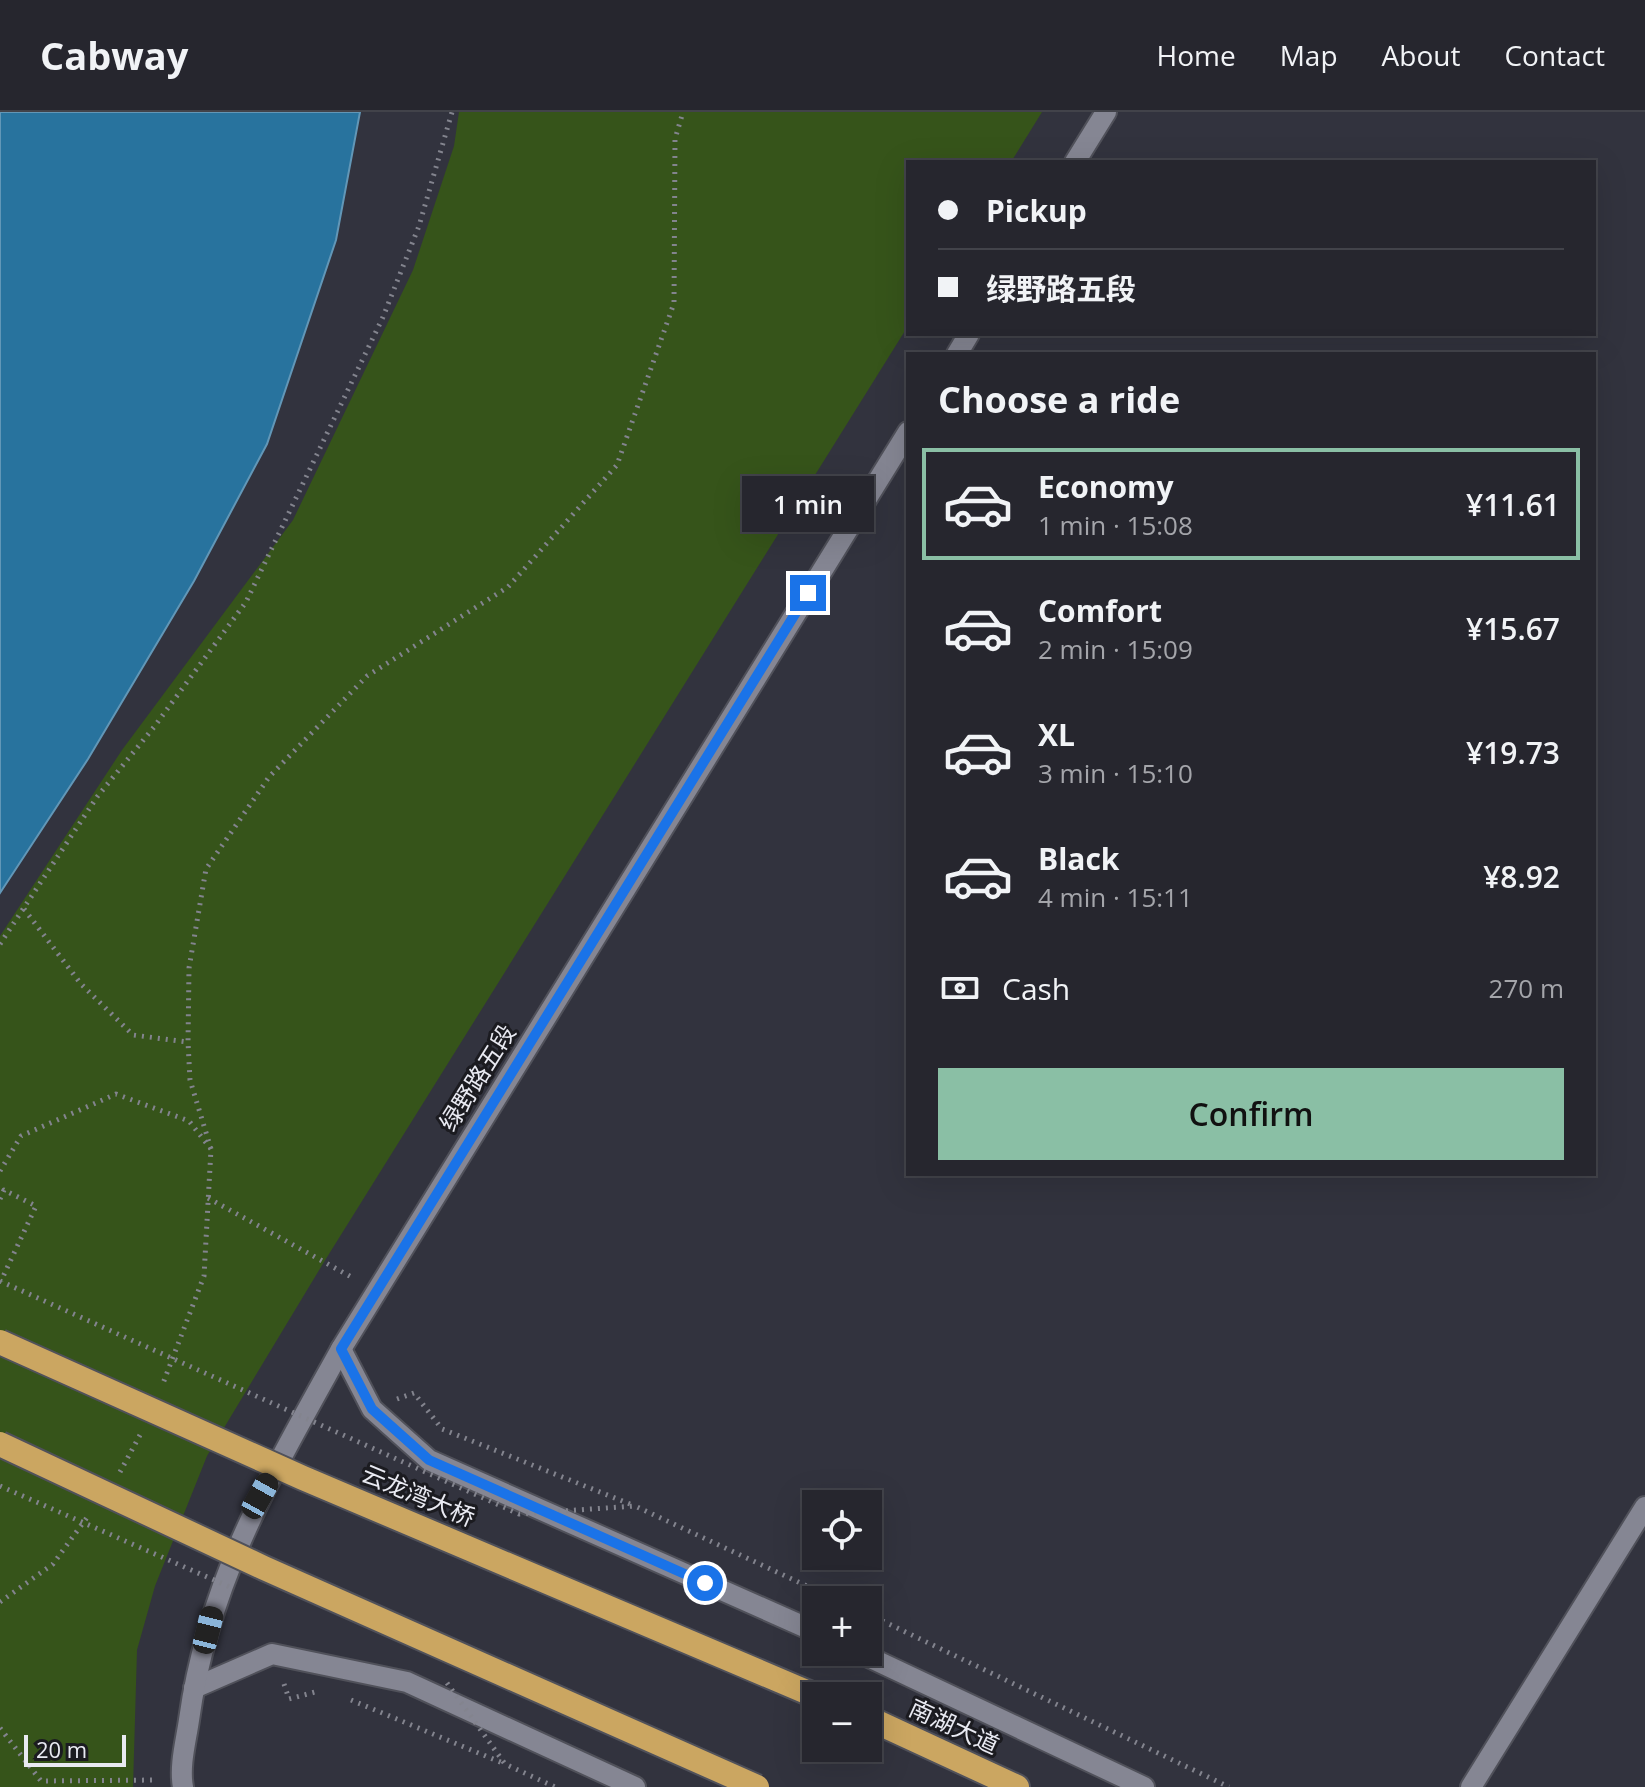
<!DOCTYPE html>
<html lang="en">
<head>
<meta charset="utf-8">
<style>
  body { margin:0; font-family:"Open Sans","Noto Sans SC",sans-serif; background:#32323a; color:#f1f3f6; height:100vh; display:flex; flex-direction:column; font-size:30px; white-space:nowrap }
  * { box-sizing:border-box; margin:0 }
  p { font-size:26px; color:#a4a5aa }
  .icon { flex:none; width:44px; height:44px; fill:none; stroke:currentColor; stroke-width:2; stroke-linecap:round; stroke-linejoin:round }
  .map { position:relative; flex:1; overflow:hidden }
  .drawer { position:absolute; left:906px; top:240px; width:690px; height:824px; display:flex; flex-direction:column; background:#26262e; border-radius:0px; box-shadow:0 8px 32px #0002,0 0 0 2px #42434a }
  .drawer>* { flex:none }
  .banner { position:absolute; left:906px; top:48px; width:690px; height:176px; border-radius:0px; box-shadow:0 8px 32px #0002,0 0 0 2px #42434a; display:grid; align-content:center; height:176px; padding:0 32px; background:#26262e }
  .tools { position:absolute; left:802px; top:1378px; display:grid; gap:16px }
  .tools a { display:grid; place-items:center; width:80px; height:80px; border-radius:0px; background:#26262e; box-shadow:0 8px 32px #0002,0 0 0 2px #42434a; font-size:40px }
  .scale { position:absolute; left:24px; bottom:20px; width:102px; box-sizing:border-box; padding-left:8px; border:4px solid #e9eaf2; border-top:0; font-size:22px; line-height:28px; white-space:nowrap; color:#e9eaf2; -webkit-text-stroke:6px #1b1b20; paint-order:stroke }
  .end { position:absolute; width:36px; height:36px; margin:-18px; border:10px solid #1a73e8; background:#fff; box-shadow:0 0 0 4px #fff }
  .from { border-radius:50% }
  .bubble { position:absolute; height:56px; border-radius:0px; background:#26262e; box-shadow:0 8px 32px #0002,0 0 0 2px #42434a; font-size:26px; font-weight:600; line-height:56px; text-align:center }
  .car { position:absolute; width:24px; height:48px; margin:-24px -12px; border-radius:10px; box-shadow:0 0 6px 2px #0007; background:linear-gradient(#222 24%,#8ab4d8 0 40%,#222 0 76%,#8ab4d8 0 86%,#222 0) }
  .banner b { display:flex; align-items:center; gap:28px; height:76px; font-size:30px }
  .banner b+b { border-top:2px solid #42434a }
  .banner i { width:20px; height:20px; background:#f1f3f6 }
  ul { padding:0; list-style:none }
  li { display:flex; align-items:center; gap:24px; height:112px; margin:0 16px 12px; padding:0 16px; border:4px solid transparent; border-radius:0px }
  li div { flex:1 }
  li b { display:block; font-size:30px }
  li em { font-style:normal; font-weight:600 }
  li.current { border-color:#8abfa5 }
  li>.icon { width:72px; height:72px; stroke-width:1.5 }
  h2 { padding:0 32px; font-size:36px; line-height:96px }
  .pay { display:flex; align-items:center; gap:20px; height:88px; padding:0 32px; font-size:30px }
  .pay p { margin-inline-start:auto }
  .primary-button { display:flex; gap:16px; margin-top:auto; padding:16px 32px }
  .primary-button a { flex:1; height:92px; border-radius:0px; background:#8abfa5; color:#111; font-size:32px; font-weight:600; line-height:92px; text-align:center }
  header { display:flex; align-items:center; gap:48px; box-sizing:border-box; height:112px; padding:0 40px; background:#26262e; border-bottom:2px solid #42434a }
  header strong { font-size:38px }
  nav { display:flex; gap:44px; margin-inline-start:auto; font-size:28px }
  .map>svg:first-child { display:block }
  .green { fill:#36541a }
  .water { fill:#28739e; stroke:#6297b7; stroke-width:2 }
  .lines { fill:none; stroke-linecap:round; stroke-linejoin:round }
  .minor-casing { stroke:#50515a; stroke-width:24 }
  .highway-casing { stroke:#50515a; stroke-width:28 }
  .path { stroke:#83848e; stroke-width:5; stroke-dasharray:2 6; stroke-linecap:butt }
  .minor { stroke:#858693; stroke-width:20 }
  .highway { stroke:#cba661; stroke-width:24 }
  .highway-bridge-casing { stroke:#50515a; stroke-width:28; stroke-linecap:butt }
  .path-bridge { stroke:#83848e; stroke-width:5; stroke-dasharray:2 6; stroke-linecap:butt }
  .highway-bridge { stroke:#cba661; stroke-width:24 }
  .route { stroke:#1a73e8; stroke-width:10 }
  .labels { text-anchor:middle; stroke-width:6; stroke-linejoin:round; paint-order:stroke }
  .street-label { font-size:24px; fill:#e9eaf2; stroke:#1b1b20 }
</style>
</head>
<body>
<header>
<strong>Cabway</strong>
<nav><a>Home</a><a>Map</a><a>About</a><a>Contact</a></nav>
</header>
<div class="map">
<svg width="1645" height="1675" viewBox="0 0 1645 1675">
  <rect width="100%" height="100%" fill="#32333e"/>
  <path class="green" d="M459,0h583l-31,50h-103v164l-584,936 -117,194 -52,130 -18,64 -4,137h-133v-851l122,-186 171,-230 120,-250 41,-124z"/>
  <path class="water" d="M0,0h360l-24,128 -69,204 -73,137 -106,178 -88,134z"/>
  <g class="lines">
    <g class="minor-casing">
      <g id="minor">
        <path d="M1075,50l31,-50"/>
        <path d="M957,242l12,-20"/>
        <path d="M341,1237l31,60 57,51 387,172"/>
        <path d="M858,1540l286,135"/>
        <path d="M194,1576l78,-34 135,28 228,105"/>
        <path d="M183,1675c-4,-21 3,-46 6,-67 19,-140 85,-250 152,-371l567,-917"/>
        <path d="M1471,1675l174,-280"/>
      </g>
    </g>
    <g class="highway-casing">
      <path id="highway" d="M868,1606l149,69"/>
    </g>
    <g class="path">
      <path d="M24,797l57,75 52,51 55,7"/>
      <path d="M0,832l97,-147 57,-70 92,-125 137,-285 36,-91 33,-114"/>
      <path d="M211,1037l-21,-69 -2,-38 1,-74 17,-99 63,-92 98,-101 141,-89 109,-122 57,-162 1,-164 8,-27"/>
      <path d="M0,1059l21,-35 95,-42 73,27 22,28 -7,127 -42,110"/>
      <path d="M208,1086l147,81"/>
      <path d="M0,1087l4,-9 32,16 -35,75"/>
      <path d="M397,1287l17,-6 28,36 193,77"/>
      <path d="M120,1360l20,-37"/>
      <path d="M0,1490l53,-38 35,-48"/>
      <path d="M868,1502l361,173"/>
      <path d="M284,1572l5,15 26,-7"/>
      <path d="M351,1588l154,64"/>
      <path d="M0,1616l41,53 116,-1"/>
    </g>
    <use href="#minor" class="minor"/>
    <use href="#highway" class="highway"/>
    <g class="highway-bridge-casing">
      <g id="highway-bridge">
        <path d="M0,1230l303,136 513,218"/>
        <path d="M0,1332l264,124 493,219"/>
      </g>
    </g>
    <g class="path-bridge">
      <path d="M0,1169l519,233 116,-8 202,94"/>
      <path d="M0,1374l230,101"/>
      <path d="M447,1571l58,81 50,23"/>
    </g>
    <use href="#highway-bridge" class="highway-bridge"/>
  </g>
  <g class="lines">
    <path class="route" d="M705,1471l-276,-123 -57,-51 -31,-60 467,-756"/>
  </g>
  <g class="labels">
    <g class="street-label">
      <text transform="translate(478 966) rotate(-58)" y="8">绿野路五段</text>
      <text transform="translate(418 1384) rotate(23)" y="8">云龙湾大桥</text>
      <text transform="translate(954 1615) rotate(25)" y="8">南湖大道</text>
    </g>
  </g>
</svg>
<div class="tools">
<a><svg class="icon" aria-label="locate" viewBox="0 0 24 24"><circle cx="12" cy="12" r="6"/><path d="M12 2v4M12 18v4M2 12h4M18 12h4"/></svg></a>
<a>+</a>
<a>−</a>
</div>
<div class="scale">20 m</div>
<i class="end from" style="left:705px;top:1471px"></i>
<i class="end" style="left:808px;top:481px"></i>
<div class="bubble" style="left:742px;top:364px;width:132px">1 min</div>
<i class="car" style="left:260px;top:1384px;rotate:29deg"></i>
<i class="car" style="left:208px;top:1518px;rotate:14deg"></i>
<div class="banner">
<b><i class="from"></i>Pickup</b>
<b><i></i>绿野路五段</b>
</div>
<section class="drawer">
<h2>Choose a ride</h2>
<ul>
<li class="current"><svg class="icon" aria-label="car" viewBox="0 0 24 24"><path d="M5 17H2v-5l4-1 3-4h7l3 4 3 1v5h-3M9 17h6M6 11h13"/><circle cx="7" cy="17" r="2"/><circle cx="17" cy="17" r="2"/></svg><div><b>Economy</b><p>1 min · 15:08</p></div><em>¥11.61</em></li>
<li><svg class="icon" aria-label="car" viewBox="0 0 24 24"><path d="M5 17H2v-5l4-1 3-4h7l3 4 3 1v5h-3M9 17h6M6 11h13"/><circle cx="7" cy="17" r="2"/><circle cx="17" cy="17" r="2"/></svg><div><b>Comfort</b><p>2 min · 15:09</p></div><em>¥15.67</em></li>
<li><svg class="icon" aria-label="car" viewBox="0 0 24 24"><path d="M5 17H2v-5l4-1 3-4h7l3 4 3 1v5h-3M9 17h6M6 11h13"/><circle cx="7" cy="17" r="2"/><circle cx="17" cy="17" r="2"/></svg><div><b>XL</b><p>3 min · 15:10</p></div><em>¥19.73</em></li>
<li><svg class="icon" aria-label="car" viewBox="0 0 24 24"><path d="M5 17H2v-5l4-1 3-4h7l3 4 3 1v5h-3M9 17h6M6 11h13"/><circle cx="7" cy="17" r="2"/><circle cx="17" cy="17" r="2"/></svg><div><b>Black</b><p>4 min · 15:11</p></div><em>¥8.92</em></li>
</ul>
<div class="pay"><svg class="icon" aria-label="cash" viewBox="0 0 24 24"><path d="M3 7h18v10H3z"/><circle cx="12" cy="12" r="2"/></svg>Cash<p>270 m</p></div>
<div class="primary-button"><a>Confirm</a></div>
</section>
</div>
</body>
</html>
